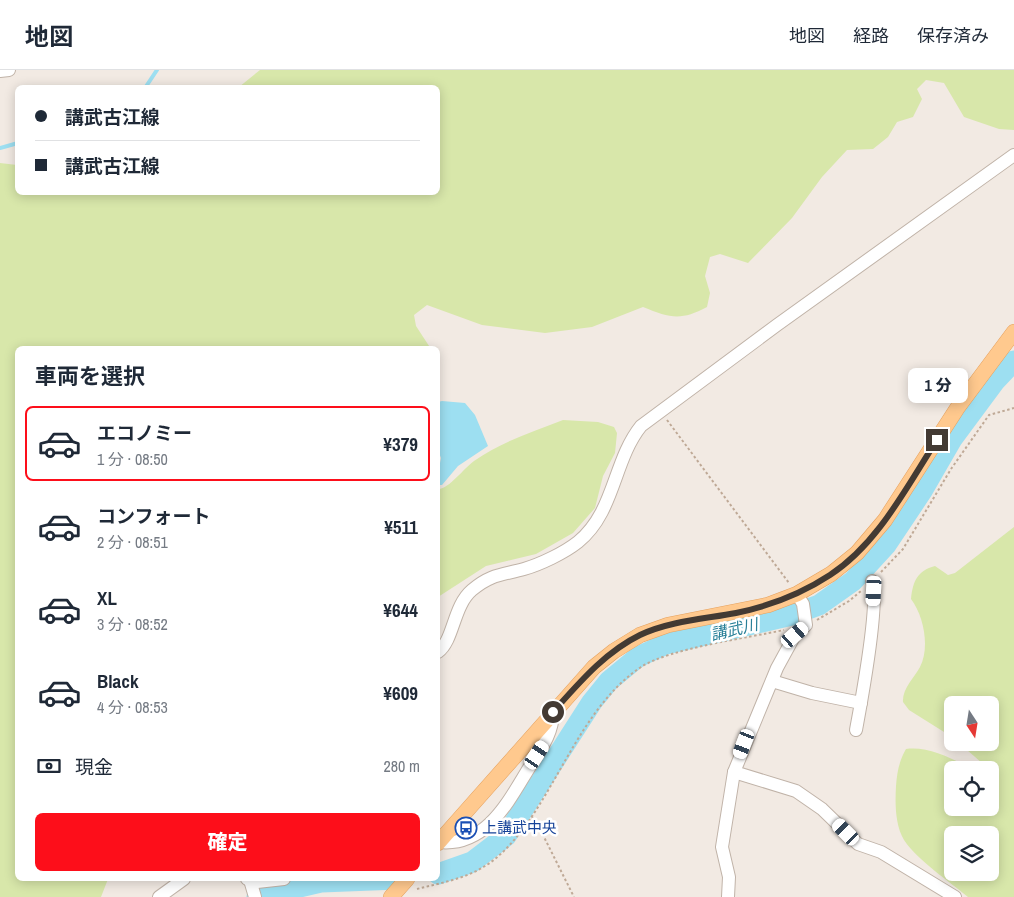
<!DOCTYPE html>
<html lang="ja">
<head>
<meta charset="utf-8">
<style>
  body { margin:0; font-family:"Archivo Narrow","Noto Sans JP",sans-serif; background:#f6f6f7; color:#1f2937; height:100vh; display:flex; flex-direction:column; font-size:19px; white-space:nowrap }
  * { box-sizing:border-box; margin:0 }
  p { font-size:16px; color:#747a83 }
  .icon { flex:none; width:28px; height:28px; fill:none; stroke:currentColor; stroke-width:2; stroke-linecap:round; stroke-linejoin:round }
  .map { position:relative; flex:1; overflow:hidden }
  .drawer { position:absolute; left:15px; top:276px; width:425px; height:535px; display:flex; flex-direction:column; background:#fff; border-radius:8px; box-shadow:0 2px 12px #0003 }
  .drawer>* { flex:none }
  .banner { position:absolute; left:15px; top:15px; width:425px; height:110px; border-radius:8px; box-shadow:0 2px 12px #0003; display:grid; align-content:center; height:110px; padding:0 20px; background:#fff }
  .needle { width:32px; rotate:168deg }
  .fabs { position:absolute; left:944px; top:626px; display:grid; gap:10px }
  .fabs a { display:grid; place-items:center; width:55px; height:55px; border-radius:8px; background:#fff; box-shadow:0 2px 12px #0003; font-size:25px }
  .end { position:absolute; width:22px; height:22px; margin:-11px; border:6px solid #433a33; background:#fff; box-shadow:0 0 0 2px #fff }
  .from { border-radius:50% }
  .bubble { position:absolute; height:35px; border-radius:8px; background:#fff; box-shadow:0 2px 12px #0003; font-size:16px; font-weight:800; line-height:35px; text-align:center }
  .car { position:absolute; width:15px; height:30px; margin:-15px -8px; border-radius:6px; box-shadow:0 0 4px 1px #0007; background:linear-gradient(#fff 24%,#345 0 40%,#fff 0 76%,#345 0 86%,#fff 0) }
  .banner b { display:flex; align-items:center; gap:18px; height:48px; font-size:19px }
  .banner b+b { border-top:1px solid #e0e1e3 }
  .banner i { width:12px; height:12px; background:#1f2937 }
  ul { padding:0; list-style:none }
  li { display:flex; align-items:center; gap:15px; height:75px; margin:0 10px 8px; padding:0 10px; border:2px solid transparent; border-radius:8px }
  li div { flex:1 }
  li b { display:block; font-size:19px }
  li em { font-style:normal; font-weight:800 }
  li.active { border-color:#fd0e1a }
  li>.icon { width:45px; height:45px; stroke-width:1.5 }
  h2 { padding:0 20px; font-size:22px; line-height:60px }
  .pay { display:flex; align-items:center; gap:12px; height:55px; padding:0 20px; font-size:19px }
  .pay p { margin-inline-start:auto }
  .button { display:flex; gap:10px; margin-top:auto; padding:10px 20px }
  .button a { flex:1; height:58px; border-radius:8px; background:#fd0e1a; color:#fff; font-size:20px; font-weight:800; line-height:58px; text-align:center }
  header { display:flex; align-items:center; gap:30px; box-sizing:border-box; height:70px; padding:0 25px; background:#fff; border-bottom:1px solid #e0e1e3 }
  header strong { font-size:24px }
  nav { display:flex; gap:28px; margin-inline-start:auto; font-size:18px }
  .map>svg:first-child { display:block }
  .green { fill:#d8e7aa; fill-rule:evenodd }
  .water { fill:#9ddff1 }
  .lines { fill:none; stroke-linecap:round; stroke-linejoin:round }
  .stream { stroke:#9ddff1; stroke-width:4 }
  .river { stroke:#9ddff1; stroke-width:21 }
  .minor-casing { stroke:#c0b3a8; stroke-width:14 }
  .major-casing { stroke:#e5a15e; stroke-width:16 }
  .path { stroke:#bfa996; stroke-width:2; stroke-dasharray:2.5 2.5; stroke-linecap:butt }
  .minor { stroke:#fff; stroke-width:12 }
  .major { stroke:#ffc98e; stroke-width:15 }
  .route { stroke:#433a33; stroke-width:6 }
  .labels { text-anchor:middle; stroke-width:5; stroke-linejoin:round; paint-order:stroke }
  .transit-label { font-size:15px; fill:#164399; stroke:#fff; text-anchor:start }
  .water-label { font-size:16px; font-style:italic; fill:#287f98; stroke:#fff }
</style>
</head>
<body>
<header>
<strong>地図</strong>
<nav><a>地図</a><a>経路</a><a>保存済み</a></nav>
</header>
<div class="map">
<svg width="1014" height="827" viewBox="0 0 1014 827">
  <rect width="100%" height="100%" fill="#f2eae3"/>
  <g class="green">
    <path d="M260,0h754v60l-15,-1 -35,-12 -20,-34 -18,-3 -9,9 5,10 -9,18 -16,5 -9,15 -15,12 -26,1 -25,27 -30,41 -44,45 -28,-9 -10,3 -5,19 5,17 -3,14c-26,14 -37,11 -64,0l-51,20 -47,6 -63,-8 -55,-20 -13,10 2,11 15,23h-413v530h90l-7,18h-101v-734l17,2 1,27h420v-104l-199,-1z"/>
    <path d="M563,350l35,2 16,5 3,6 -2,20 -12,23 -8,32 -22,25 -37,21 -50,12 -48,31v-108c10,1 26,-21 36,-28 26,-19 59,-29 89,-41z"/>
    <path d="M1014,457v370h-46c-19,-16 -51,-37 -64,-57 -9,-15 -9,-37 -8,-54 1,-13 3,-25 10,-37 23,-3 47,10 68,21h-22v38h38v-38l-31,-27 31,-1v-37h-38v32l-43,-27 -6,-8c-1,-13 11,-24 17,-35 10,-19 4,-51 -9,-68 2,-18 6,-28 24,-33l13,9 7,-2zM952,765h38v37h-38z"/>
  </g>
  <path class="water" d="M442,331l23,2 10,12 13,31 -30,20 -16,19h-4v-12l3,-15 -3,-8v-48z"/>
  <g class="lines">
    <g class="stream">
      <path d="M145,18l12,-18"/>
      <path d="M0,78l18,-5"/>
    </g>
    <g class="river">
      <path d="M438,804l34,-12 34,-26 86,-134 17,-21 29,-24 28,-13 126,-29 27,-10 34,-24 33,-36 36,-54 30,-52 43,-58 19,-20"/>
      <path d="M257,827l64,-15 77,-3"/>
    </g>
    <g class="minor-casing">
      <g id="minor">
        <path d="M0,1l9,-1"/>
        <path d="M438,582c16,-12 15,-46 34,-62 19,-16 30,-15 52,-21 17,-5 40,-16 54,-27 37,-30 35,-81 63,-116l136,-101 237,-170"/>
        <path d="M772,611l40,12 49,10"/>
        <path d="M856,660c5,-27 24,-128 16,-149"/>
        <path d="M734,702l62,19 26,18 36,35 23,8 74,45"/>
        <path d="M439,772c47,5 69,-40 90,-74 11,-18 24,-34 24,-56"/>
        <path d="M247,809l10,3 27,-3"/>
        <path d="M250,810l5,17"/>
        <path d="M159,827l25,-18"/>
        <path d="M728,827l1,-20 -7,-30 12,-75 43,-104 18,-33 11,-10 -3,-21 -6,-10"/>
      </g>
    </g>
    <g class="major-casing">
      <g id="major">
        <path d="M438,773l156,-176 20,-16 26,-16 28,-10 100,-20 29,-11 34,-20 26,-21 28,-33 73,-113 56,-75"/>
        <path d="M391,827l16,-18"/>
      </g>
    </g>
    <g class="path">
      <path d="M667,350l122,163"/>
      <path d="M881,502l22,-23 48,-80 38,-54 25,-7"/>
      <path d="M817,550l32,-19 12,-10"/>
      <path d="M532,747l7,10 35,70"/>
      <path d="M417,819c23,-6 48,-10 68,-23 15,-9 27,-23 38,-37 39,-52 62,-124 118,-162 30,-19 106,-29 143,-37"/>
    </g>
    <use href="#minor" class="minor"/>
    <use href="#major" class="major"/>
  </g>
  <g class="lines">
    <path class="route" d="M553,642c26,-29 52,-60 87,-77 30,-14 64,-16 96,-22 34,-7 65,-19 94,-38 48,-31 77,-89 107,-135"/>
  </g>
  <defs>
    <g id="bus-ring" transform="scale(1.125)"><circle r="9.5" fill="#fff" stroke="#1a4fb4" stroke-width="1.5"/><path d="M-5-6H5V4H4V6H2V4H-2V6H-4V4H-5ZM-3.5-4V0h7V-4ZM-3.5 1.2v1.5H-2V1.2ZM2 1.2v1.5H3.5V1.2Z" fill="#1a4fb4"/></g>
  </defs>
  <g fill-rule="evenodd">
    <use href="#bus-ring" x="466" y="758"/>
  </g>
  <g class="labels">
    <g class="transit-label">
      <text x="482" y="763">上講武中央</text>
    </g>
    <g class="water-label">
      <text transform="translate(734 559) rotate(-13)" y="6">講武川</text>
    </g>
  </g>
</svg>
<div class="fabs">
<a><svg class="needle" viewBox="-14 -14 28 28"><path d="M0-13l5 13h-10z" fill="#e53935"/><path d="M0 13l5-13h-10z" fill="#747a83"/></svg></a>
<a><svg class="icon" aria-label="locate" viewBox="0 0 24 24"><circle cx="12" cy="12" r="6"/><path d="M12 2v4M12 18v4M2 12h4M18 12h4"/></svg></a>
<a><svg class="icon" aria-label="layers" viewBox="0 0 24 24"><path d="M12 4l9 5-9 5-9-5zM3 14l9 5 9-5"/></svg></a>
</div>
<i class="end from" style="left:553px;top:642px"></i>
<i class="end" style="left:937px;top:370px"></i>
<div class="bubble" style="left:908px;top:298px;width:60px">1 分</div>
<i class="car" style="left:874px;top:521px;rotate:183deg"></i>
<i class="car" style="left:795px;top:565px;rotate:49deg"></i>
<i class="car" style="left:744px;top:674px;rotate:201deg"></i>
<i class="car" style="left:537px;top:685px;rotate:33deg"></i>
<i class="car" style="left:846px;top:762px;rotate:315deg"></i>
<div class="banner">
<b><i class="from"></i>講武古江線</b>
<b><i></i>講武古江線</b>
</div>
<section class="drawer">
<h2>車両を選択</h2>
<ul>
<li class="active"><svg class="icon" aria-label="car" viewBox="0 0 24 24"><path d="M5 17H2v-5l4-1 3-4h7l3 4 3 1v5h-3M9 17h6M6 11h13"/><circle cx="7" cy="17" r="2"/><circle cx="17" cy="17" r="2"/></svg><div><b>エコノミー</b><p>1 分 · 08:50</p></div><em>¥379</em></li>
<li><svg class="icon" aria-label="car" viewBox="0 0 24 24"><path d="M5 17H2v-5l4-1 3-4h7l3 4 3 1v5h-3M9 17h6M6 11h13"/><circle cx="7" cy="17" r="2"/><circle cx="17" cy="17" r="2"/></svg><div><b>コンフォート</b><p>2 分 · 08:51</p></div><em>¥511</em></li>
<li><svg class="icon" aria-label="car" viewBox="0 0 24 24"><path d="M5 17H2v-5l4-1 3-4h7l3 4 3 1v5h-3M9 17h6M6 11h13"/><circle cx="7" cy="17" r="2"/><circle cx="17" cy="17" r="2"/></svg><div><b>XL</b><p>3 分 · 08:52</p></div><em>¥644</em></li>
<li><svg class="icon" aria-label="car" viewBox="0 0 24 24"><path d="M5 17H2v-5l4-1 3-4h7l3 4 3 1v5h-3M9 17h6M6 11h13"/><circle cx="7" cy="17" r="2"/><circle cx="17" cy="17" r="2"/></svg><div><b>Black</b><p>4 分 · 08:53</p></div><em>¥609</em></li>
</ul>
<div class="pay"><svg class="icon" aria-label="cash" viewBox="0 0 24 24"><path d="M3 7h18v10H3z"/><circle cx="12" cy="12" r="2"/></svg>現金<p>280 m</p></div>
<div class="button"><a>確定</a></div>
</section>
</div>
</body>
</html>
